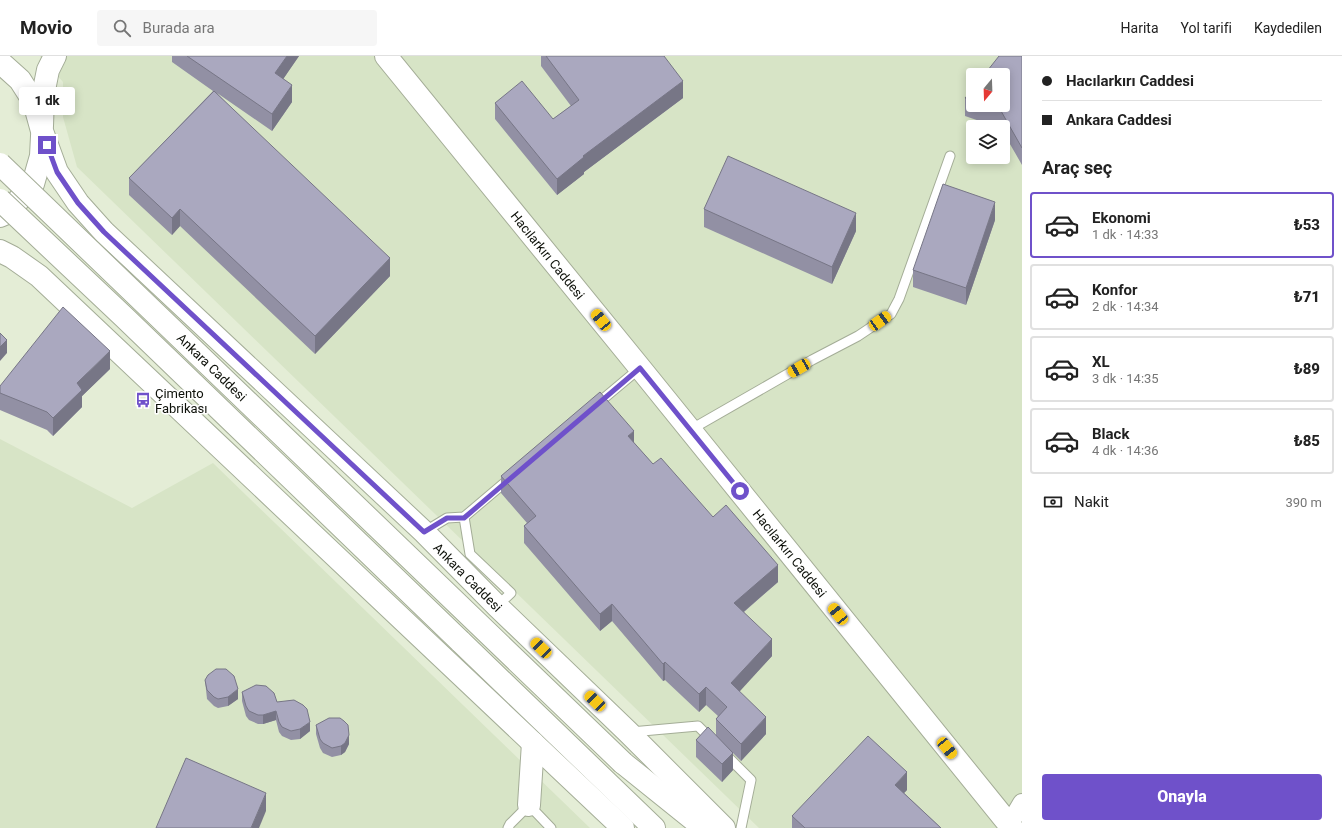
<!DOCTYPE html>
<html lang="tr">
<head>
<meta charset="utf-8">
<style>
  body { margin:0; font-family:Roboto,sans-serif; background:#f6f6f6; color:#222; height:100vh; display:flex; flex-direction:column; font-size:15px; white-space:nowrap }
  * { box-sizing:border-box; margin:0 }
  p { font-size:13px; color:#767676 }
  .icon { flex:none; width:22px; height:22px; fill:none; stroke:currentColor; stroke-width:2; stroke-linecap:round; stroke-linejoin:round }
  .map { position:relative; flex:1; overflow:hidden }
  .details { display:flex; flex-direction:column; background:#fff; width:320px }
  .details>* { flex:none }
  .hud { display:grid; align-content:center; height:88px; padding:0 20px; background:#fff }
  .needle { width:26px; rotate:199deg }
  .tools { position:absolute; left:966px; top:12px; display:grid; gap:8px }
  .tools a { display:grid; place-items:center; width:44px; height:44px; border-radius:4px; background:#fff; box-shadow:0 2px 10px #0003; font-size:20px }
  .end { position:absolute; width:18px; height:18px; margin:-9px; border:5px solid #6f51ca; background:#fff; box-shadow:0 0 0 2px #fff }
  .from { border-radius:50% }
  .bubble { position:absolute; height:28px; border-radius:4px; background:#fff; box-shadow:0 2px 10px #0003; font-size:13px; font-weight:800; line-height:28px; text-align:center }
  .car { position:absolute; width:12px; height:24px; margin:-12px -6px; border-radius:5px; box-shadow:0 0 3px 1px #0007; background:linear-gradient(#f5c518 24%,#345 0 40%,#f5c518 0 76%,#345 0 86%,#f5c518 0) }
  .hud b { display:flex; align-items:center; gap:14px; height:38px; font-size:15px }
  .hud b+b { border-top:1px solid #e0e0e0 }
  .hud i { width:10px; height:10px; background:#222 }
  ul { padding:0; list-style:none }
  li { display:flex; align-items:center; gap:12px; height:66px; margin:0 8px 6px; padding:0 12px; border:2px solid #e0e0e0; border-radius:4px }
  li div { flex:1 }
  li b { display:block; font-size:15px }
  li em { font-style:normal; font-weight:800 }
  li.on { border-color:#6f51ca }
  li>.icon { width:36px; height:36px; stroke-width:1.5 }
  h2 { padding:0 20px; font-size:18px; line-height:48px }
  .pay { display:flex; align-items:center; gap:10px; height:44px; padding:0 20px; font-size:15px }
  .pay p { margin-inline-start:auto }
  .action { display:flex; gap:8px; margin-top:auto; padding:8px 20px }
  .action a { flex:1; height:46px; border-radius:4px; background:#6f51ca; color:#fff; font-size:16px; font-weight:800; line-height:46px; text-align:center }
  header { display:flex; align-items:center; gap:24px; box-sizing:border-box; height:56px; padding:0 20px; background:#fff; border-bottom:1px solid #e0e0e0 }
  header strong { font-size:19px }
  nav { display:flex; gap:22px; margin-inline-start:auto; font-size:14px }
  .search { width:280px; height:36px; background:#f6f6f6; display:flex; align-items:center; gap:10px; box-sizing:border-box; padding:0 14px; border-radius:4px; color:#767676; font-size:15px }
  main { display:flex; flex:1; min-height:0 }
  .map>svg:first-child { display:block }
  .built { fill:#d7e4c6; fill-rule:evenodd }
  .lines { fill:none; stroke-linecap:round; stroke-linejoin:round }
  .service-casing { stroke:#a4ad97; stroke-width:11 }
  .minor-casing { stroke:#a4ad97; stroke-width:20 }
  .tertiary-casing { stroke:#a4ad97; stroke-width:24 }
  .secondary-casing { stroke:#a4ad97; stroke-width:24 }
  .trunk-casing { stroke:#a4ad97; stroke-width:24 }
  .service { stroke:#fff; stroke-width:9 }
  .minor { stroke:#fff; stroke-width:18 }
  .tertiary { stroke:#fff; stroke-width:22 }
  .secondary { stroke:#fff; stroke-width:22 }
  .trunk { stroke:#fff; stroke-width:22 }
  .trunk-bridge-casing { stroke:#a4ad97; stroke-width:24; stroke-linecap:butt }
  .trunk-bridge { stroke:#fff; stroke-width:22 }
  .wall { fill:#9290a4 }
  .shaded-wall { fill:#777686 }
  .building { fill:#aaa8bf; stroke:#777686 }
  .route { stroke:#6f51ca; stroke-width:5 }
  .labels { text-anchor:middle; stroke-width:3; stroke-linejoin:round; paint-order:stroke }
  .street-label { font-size:13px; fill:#0d1009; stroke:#fff }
  .poi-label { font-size:13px; fill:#0d1009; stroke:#fff; text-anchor:start }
</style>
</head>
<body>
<header>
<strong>Movio</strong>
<div class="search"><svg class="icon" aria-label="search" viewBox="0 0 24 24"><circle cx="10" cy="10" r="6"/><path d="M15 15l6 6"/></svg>Burada ara</div>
<nav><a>Harita</a><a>Yol tarifi</a><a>Kaydedilen</a></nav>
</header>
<main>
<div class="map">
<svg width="1022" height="772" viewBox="0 0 1022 772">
  <rect width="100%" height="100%" fill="#e4edd6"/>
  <g class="built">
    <path d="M40,0h982v772h-263l-682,-661 -14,-50v-35zM973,19h30v30h-30zM973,71h30v30h-30z"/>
    <path d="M0,383l132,69 81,-45 377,365h-590z"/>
  </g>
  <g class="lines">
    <g class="service-casing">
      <g id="service">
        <path d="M597,348l43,-36"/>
        <path d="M690,374l122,-70 46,-24 33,-22 8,-15 51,-143"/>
        <path d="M464,461l6,37 41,39 -14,13"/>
        <path d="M424,476l23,-14 17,-1 45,-38"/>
        <path d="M631,676l67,-6 14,14"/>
        <path d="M725,698l26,26 -10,48"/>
        <path d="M508,772l2,-4 19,-19 22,23"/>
      </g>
    </g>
    <g class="minor-casing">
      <path id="minor" d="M1009,769l13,-22"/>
    </g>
    <g class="tertiary-casing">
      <g id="tertiary">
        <path d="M386,0l254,312 372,460"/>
        <path d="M42,70l1,-31 5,-25 7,-14"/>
      </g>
    </g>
    <g class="secondary-casing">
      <g id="secondary">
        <path d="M0,6l20,18 14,22 8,29 15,41 21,31 26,29 320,300 73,74 131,126 96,96"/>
        <path d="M0,160l7,-3 26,-29 8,-28 1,-20"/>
        <path d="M0,195l12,6 27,19 584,552"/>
        <path d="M529,749l4,-62"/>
      </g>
    </g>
    <g class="trunk-casing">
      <g id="trunk">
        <path d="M460,585l194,187"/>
        <path d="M623,707l81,65"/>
      </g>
    </g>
    <use href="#service" class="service"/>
    <use href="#minor" class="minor"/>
    <use href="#tertiary" class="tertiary"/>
    <use href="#secondary" class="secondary"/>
    <use href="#trunk" class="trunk"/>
    <g class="trunk-bridge-casing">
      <g id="trunk-bridge">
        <path d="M0,108l623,599"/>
        <path d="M0,144l124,117 336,324"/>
      </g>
    </g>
    <use href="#trunk-bridge" class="trunk-bridge"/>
  </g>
  <g class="wall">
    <path d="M172,0h127l-16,23 9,23 -20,29 -55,-38 173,183 -75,78 -135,-128 -8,9 -43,-40v-17l84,-87 -41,-29z"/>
    <path d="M541,0h123l19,42 -99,74v2l-27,21 -62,-76v-16l58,16 18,-13 -30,-40z"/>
    <path d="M1022,0v109l-19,-33v-5h-6l-32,-11v-18l8,-9v16h30z"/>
    <path d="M704,153l152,22 -24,53 -128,-57z"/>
    <path d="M995,164l-29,85 -53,-18v-17z"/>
    <path d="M110,313l-28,27v11l-29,29 -6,-6 -47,-20v-24z"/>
    <path d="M634,387l19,21 60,53 65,65 -34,30 28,44 -33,35 27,43 -25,27 -8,-8v17l-11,12 -26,-25v-17l20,-4v-17l2,-3 -12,-11 -7,7 -34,-32 -2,1 -51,-60 -12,10 -76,-88v-17l3,-3 -26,-30v-17z"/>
    <path d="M205,624l33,19 -10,7 -10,2 -4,-2 -7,-7z"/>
    <path d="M242,636l35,10 33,29 -10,8 -9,1 -9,-4 -3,-4 -3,-12 -13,4h-5l-9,-4 -3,-4 -4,-15z"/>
    <path d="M316,669l33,19 -4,8 -4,3 -9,2 -9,-4 -3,-5 -4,-14z"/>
    <path d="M907,734l-3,3 37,35h-149v-12z"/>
  </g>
  <g class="shaded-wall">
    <path d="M287,0h12l-24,35v-18z"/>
    <path d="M683,25v17l-99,74v2l-27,21v-16l26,-23z"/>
    <path d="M292,29v17l-20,29v-17z"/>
    <path d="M995,146v18l-29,85v-17z"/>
    <path d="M180,153v17l-8,9v-17z"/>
    <path d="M856,157v18l-24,53v-17z"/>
    <path d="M390,202v18l-75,78v-18z"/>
    <path d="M7,284v13l-7,8v-14z"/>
    <path d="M110,295v18l-28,27v11l-29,29v-18l24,-35z"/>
    <path d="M634,375v18l-6,-13z"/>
    <path d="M778,509v17l-44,38v-17z"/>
    <path d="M612,548v17l-12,10v-17z"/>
    <path d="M772,583v17l-41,45v-18z"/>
    <path d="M665,606v18l-2,1v-17z"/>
    <path d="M706,631v18l-7,7v-18z"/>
    <path d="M238,633v10l-10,7v-9z"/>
    <path d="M276,655v9l-13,4v-9z"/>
    <path d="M766,661v17l-25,27v-17z"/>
    <path d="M310,666v9l-10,8v-10z"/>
    <path d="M349,679v9l-4,8 -4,3v-9z"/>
    <path d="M733,697v17l-11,12v-18z"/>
    <path d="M907,716v18l-12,12v-17z"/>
    <path d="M266,737v18l-7,17h-8z"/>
  </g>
  <g class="building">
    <path d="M187,0h100l-12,17 17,12 -20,29z"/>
    <path d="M546,0h118l19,25 -100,75 1,1 -27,22 -62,-76 27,-22 31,38 26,-19z"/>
    <path d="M999,0h23v92l-21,-37 -17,-6h19v-30h-19z"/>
    <path d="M973,33v12l-8,-3z"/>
    <path d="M214,35l176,167 -75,78 -135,-127 -8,9 -43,-40z"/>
    <path d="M728,100l128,57 -24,54 -128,-58z"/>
    <path d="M943,128l52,18 -29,86 -53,-18z"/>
    <path d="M63,251l47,44 -33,32 5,7 -29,28 -6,-6 -47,-19v-7z"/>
    <path d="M0,277l7,7 -7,7z"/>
    <path d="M600,336l34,39 -6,5 25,28 8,-6 52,59 13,-12 52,60 -44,38 38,36 -41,44 35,34 -25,27 -25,-25 11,-12 -21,-20 -7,7 -34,-32 -2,2 -51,-60 -12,10 -76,-88 12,-10 -35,-40z"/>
    <path d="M216,613h10l8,7 4,13 -10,8 -10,2 -4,-2 -7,-7 -2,-10 3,-5z"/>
    <path d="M256,629l10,1 8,7 3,9 17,-2 9,5 4,4 3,13 -10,7 -9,2 -9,-4 -3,-5 -3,-11 -13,4h-5l-9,-4 -3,-5 -4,-14z"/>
    <path d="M329,662h11l4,3 4,4 1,10 -4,8 -4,3 -9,2 -9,-5 -3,-4 -4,-14z"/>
    <path d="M708,671l25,26 -11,11 -26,-24z"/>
    <path d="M868,680l39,36 -12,13 46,43h-136l-13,-12z"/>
    <path d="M186,702l80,35 -15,35h-95z"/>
  </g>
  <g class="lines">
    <path class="route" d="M47,89l10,27 21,31 26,29 320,300 23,-14h17l176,-150 100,123"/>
  </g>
  <defs>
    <g id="bus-bare" transform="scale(1.2)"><path d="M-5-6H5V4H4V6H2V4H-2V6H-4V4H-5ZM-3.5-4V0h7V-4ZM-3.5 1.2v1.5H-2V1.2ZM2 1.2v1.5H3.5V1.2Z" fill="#6f51ca" stroke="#fff" stroke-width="2.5" paint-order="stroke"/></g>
  </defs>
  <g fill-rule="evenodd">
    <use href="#bus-bare" x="143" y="344"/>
  </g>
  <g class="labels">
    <g class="street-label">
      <text transform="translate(548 199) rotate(51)" y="5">Hacılarkırı Caddesi</text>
      <text transform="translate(212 311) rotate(44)" y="5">Ankara Caddesi</text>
      <text transform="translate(790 497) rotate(51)" y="5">Hacılarkırı Caddesi</text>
      <text transform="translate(468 521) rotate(45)" y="5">Ankara Caddesi</text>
    </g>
    <g class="poi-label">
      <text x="155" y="342">Çimento<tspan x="155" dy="15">Fabrikası</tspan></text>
    </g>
  </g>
</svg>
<div class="tools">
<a><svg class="needle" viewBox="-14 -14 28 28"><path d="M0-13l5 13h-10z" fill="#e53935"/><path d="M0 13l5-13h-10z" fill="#767676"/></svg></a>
<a><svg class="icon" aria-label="layers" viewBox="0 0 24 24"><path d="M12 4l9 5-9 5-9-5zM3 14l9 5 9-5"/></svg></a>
</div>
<i class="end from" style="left:740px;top:435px"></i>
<i class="end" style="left:47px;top:89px"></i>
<div class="bubble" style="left:19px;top:31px;width:56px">1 dk</div>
<i class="car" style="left:601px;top:264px;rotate:321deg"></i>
<i class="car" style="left:880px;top:265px;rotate:55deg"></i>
<i class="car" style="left:799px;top:312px;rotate:240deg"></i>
<i class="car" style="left:838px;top:558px;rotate:321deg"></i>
<i class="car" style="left:541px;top:592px;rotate:314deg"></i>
<i class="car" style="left:595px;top:645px;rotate:314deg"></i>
<i class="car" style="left:947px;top:692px;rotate:141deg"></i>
</div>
<section class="details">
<div class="hud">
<b><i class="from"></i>Hacılarkırı Caddesi</b>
<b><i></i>Ankara Caddesi</b>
</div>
<h2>Araç seç</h2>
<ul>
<li class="on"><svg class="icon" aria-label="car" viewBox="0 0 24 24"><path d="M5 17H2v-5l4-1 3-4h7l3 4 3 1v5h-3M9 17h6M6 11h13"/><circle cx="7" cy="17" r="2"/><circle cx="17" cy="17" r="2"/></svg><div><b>Ekonomi</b><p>1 dk · 14:33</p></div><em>₺53</em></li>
<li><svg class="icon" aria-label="car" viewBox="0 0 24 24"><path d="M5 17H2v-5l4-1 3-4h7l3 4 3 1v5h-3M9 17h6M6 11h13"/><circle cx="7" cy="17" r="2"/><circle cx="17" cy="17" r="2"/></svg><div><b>Konfor</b><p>2 dk · 14:34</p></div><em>₺71</em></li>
<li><svg class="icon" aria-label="car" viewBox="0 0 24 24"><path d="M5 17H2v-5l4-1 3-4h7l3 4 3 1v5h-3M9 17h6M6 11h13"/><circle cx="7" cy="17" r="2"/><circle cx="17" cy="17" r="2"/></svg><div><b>XL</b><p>3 dk · 14:35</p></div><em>₺89</em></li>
<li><svg class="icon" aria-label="car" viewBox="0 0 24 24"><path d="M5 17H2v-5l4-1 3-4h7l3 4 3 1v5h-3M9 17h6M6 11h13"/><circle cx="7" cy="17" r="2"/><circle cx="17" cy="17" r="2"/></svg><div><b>Black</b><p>4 dk · 14:36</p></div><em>₺85</em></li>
</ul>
<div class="pay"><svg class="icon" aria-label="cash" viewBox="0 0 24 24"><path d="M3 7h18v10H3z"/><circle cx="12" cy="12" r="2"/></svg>Nakit<p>390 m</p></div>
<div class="action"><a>Onayla</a></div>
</section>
</main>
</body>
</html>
